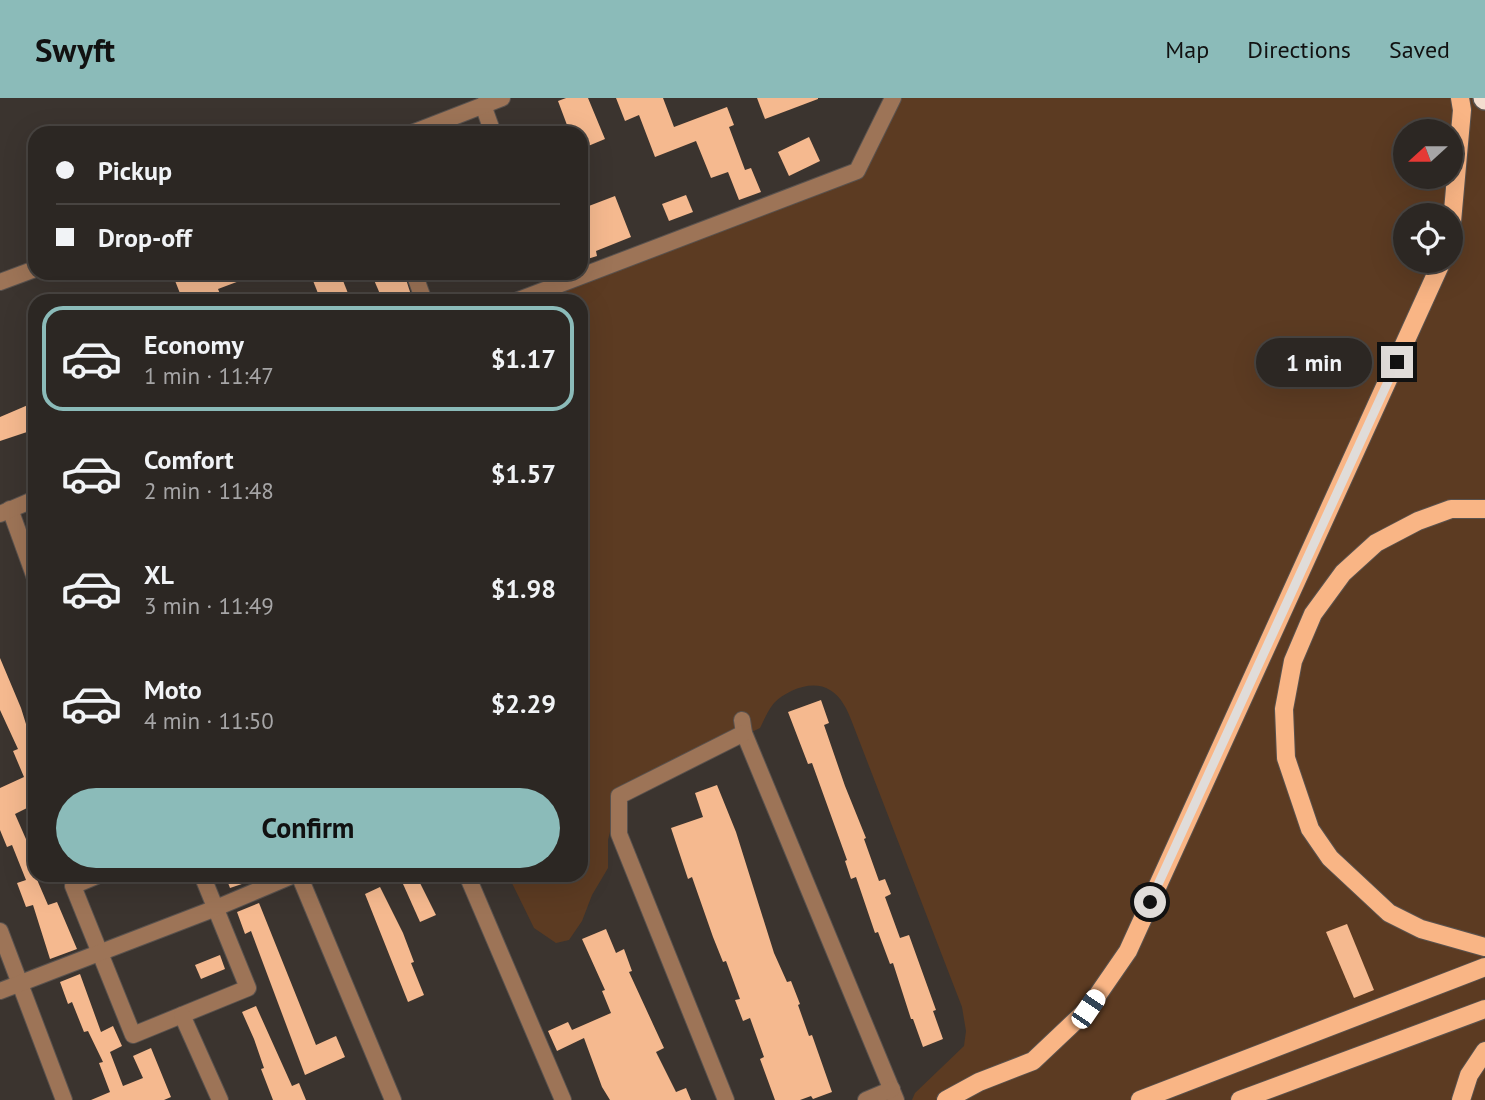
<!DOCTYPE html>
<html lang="en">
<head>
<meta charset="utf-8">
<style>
  body { margin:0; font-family:"PT Sans",sans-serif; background:#383330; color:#f1f3f6; height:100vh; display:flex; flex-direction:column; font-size:26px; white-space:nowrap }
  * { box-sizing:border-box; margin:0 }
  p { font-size:23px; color:#a6a5a6 }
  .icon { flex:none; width:38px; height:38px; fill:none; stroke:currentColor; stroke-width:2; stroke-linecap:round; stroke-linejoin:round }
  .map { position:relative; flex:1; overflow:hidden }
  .side { position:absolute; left:28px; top:196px; width:560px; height:588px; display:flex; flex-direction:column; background:#2c2723; border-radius:21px; box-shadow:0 7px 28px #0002,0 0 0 2px #484441 }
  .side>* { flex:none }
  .banner { position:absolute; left:28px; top:28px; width:560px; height:154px; border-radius:21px; box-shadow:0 7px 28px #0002,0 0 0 2px #484441; display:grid; align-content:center; height:154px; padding:0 28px; background:#2c2723 }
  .needle { width:46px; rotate:249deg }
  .controls { position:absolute; left:1393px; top:21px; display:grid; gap:14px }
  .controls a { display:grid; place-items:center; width:70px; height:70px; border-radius:50%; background:#2c2723; box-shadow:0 7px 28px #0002,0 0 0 2px #484441; font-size:35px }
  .end { position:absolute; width:32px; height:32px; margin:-16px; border:9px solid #e0dcd9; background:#111; box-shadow:0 0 0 4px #111 }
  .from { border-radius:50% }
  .bubble { position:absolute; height:49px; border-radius:24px; background:#2c2723; box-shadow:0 7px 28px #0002,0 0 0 2px #484441; font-size:23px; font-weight:800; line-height:49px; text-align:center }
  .car { position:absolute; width:21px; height:42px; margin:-21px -10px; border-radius:9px; box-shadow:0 0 5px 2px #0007; background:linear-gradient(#fff 24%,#345 0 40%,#fff 0 76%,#345 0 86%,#fff 0) }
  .banner b { display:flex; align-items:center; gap:24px; height:66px; font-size:26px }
  .banner b+b { border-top:2px solid #484441 }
  .banner i { width:18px; height:18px; background:#f1f3f6 }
  ul { padding:12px 0 0; list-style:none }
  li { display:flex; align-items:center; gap:21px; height:105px; margin:0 14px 10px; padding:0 14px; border:4px solid transparent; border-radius:21px }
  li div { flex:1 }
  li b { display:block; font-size:26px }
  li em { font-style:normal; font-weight:800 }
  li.on { border-color:#8bbbb9 }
  li>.icon { width:63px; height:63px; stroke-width:1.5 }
  .button { display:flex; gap:14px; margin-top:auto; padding:14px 28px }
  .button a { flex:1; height:80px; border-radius:42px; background:#8bbbb9; color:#111; font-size:28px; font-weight:800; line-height:80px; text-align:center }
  header { display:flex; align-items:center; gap:42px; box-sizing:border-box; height:98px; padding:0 35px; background:#8bbbb9; color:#111 }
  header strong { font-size:33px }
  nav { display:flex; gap:38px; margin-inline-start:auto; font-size:24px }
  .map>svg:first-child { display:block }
  .green { fill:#5c3b22; fill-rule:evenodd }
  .building { fill:#f5b98f }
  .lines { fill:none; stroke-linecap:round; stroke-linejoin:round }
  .minor-casing { stroke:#59524e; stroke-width:18 }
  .major-casing { stroke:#59524e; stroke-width:20 }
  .highway-casing { stroke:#59524e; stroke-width:24 }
  .minor { stroke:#9d7457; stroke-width:16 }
  .major { stroke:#f9b585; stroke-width:18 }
  .highway { stroke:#f3ded0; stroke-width:21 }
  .route { stroke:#e0dcd9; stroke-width:9 }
</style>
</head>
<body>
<header>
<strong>Swyft</strong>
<nav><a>Map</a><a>Directions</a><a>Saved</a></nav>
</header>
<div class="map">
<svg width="1485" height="1002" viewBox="0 0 1485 1002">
  <rect width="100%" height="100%" fill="#3b342f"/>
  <path class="green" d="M893,0h592v1002h-573l3,-7 49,-47 2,-15 -4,-24 -110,-285c-4,-11 -11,-26 -22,-32 -17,-11 -43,0 -56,13 -6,7 -10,17 -14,25l-141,68 -11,44v28l-16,27 -10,26 -13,19 -13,3 -22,-15 -26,-53h73v-574h-65l341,-130zM1405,33h46v46h-46zM1405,117h46v46h-46z"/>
  <g class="building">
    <path d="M566,0h22l17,41 -24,10v-16h-11l-12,-32z"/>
    <path d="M616,0h47l11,29 53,-20 7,18 -5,2 16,43 6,-2 10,24 -22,8 -11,-28 -17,6 -15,-37 -41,16 -16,-42 -14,6z"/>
    <path d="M757,0h61v1l-53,20z"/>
    <path d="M809,39l11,24 -31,15 -11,-24z"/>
    <path d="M686,97l7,17 -24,9 -7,-17z"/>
    <path d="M615,98l16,41 -35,14 1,5 -16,5v-52z"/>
    <path d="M172,175h86v1l-40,15 5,12h-40z"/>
    <path d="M310,175h30l11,28h-30z"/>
    <path d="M371,175h33l7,22 -15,6h-13z"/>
    <path d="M35,304v48l-8,-18 -27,9v-24z"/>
    <path d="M0,560l21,50 14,45v51l-20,10 14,32 6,-3v32l13,30 9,-3 20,47 -27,10 -17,-54 -7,2 -9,-24 9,-3 -14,-35 -5,2 -7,-17v-42l24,-11 -11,-26 5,-2 -18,-39z"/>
    <path d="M821,602l8,23 -5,2 21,61 21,52 -2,1 15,42 6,-2 6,15 -6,3 15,41 9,-3 27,75 -3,1 10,28 -20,8 -10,-28h-2l-18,-56 -3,1 -12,-32 -3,1 -19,-56 -5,2 -6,-18 2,-1 -35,-97 -4,1 -20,-52z"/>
    <path d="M717,687l19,47 38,121 13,29 4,-1 9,23 -2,1 11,31 3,-1 20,57 -19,7 -2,-3 -11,4h-25l-15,-41 4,-2 -14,-39 -7,3 -8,-21 5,-1 -14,-38 -3,1 -10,-25 -21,-60 -4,2 -17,-51 32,-11 -8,-24z"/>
    <path d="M225,777h38v2l-33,11z"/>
    <path d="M399,777h17l20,40 -16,7z"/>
    <path d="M380,789l23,46 11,29 -3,1 13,32 -16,7 -43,-108z"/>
    <path d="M259,805l57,142 20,-9 9,21 -40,18 -54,-144 -6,3 -8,-22z"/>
    <path d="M1347,826l27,66 -20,8 -28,-66z"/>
    <path d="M606,831l10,24 8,-4 8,22 -3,1 35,76 -8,4 20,40 10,-4 5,12h-81l-8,-13 -18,-49 -27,13 -9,-20 20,-9 4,8 39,-17 -9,-22 3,-1 -23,-51z"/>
    <path d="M220,857l5,14 -24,10 -6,-14z"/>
    <path d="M80,876l21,58 12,-6 9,20 -12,6 13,34 20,-8 -10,-22 18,-8 20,49 -7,3h-73l19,-8 -11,-29 4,-1 -15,-31 -4,1 -12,-30 -4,2 -8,-22z"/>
    <path d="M256,908l36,80 7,-3 7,17h-33l-12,-31 3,-1 -10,-29 -12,-27z"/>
  </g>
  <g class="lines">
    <g class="minor-casing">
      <g id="minor">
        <path d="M483,7l10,28"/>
        <path d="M412,35l90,-35"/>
        <path d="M414,175l10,28"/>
        <path d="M0,184l35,-13"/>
        <path d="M516,203l341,-130 36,-73"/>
        <path d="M10,411l25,69"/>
        <path d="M0,416l35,-15"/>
        <path d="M742,622l2,13 152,367"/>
        <path d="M99,777l-26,11 60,149 115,-47 -46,-113"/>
        <path d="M299,777l94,225"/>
        <path d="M467,777l96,225"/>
        <path d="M0,833l64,169"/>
        <path d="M0,893l216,-83 78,-33"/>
        <path d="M182,917l38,85"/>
        <path d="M726,1002l-107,-266v-38l125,-63"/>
        <path d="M866,1002l26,-11"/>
      </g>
    </g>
    <g class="major-casing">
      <g id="major">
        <path d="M1451,135l11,-123 -2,-12"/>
        <path d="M1485,411h-34l-33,12 -42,22 -33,30 -30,41 -20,47 -9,48 2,49 24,71 20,29 59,55 32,16 64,18"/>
        <path d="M946,1002l33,-18 54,-21 55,-52 40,-58 314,-690"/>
        <path d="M1140,1002l345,-133"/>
        <path d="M1240,1002l245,-91"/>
        <path d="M1461,1002l8,-25 16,-24"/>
      </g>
    </g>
    <g class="highway-casing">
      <path id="highway" d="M1484,0l1,1"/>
    </g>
    <use href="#minor" class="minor"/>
    <use href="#major" class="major"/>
    <use href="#highway" class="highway"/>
  </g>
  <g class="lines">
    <path class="route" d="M1150,804l247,-540"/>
  </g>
</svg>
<div class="controls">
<a><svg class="needle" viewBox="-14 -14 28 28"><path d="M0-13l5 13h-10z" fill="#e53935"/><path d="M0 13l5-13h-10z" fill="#a6a5a6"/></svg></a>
<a><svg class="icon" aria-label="locate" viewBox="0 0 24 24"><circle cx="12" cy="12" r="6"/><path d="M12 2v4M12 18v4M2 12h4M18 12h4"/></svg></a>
</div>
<i class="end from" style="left:1150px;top:804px"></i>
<i class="end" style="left:1397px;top:264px"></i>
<div class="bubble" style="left:1256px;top:240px;width:116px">1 min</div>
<i class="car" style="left:1088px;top:911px;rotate:34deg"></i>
<div class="banner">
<b><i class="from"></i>Pickup</b>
<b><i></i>Drop-off</b>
</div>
<section class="side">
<ul>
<li class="on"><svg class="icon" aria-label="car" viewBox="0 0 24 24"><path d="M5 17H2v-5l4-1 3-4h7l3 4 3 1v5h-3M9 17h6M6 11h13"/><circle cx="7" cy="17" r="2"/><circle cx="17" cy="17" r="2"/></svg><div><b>Economy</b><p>1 min · 11:47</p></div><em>$1.17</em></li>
<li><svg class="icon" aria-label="car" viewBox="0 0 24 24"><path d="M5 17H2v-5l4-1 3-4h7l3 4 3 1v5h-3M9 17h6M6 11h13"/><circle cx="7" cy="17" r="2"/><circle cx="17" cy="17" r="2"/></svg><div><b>Comfort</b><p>2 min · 11:48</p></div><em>$1.57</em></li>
<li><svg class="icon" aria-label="car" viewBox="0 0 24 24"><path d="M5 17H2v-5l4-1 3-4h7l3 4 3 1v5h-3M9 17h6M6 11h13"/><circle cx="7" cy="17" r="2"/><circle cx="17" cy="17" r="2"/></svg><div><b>XL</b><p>3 min · 11:49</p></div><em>$1.98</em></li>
<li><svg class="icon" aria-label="car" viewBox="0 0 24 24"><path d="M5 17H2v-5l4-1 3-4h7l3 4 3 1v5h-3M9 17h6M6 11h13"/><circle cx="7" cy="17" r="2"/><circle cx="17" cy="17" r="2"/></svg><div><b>Moto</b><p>4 min · 11:50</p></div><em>$2.29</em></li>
</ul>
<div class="button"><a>Confirm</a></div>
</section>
</div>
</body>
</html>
